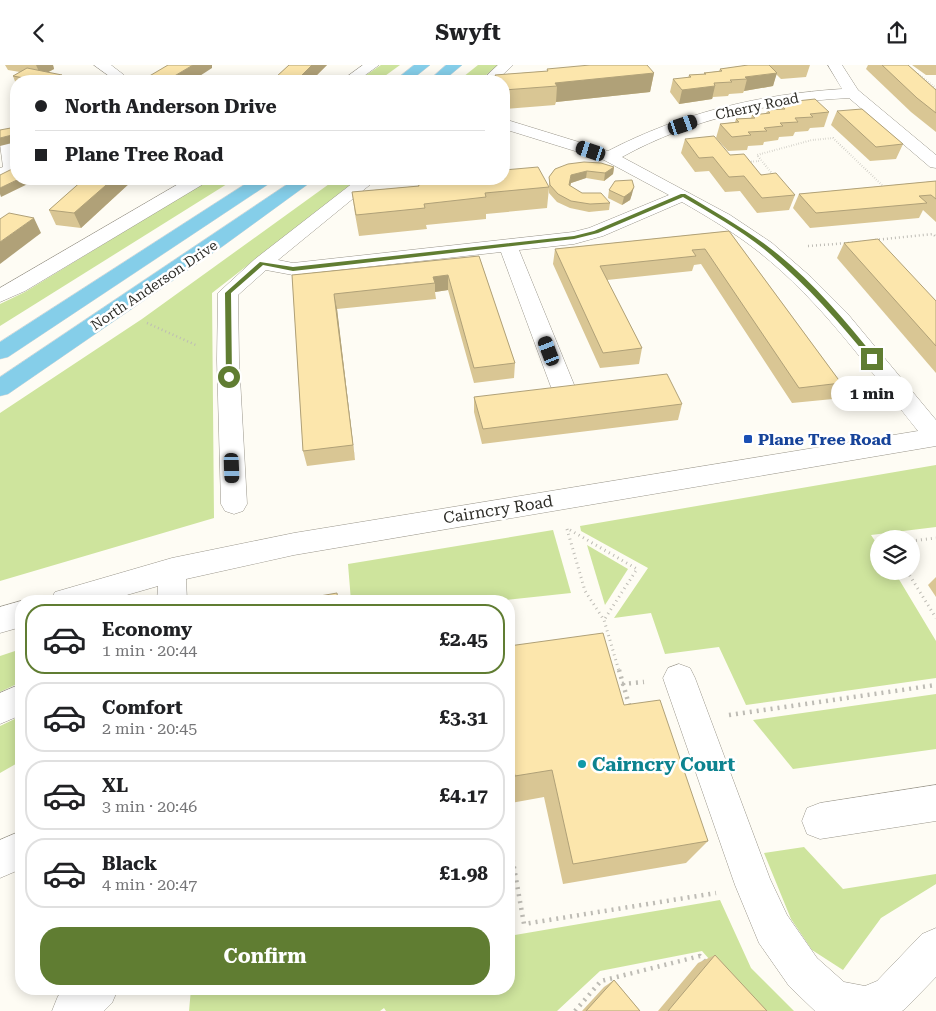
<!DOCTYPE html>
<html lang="en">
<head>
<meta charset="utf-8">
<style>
  body { margin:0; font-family:"Roboto Serif",serif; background:#f6f6f6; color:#202124; height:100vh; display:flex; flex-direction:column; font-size:19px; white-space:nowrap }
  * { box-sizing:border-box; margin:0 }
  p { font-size:16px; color:#757577 }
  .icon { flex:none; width:28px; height:28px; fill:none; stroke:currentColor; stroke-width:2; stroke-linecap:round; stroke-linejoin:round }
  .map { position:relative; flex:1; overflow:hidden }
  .side { position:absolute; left:15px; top:530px; width:500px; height:400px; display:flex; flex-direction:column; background:#fff; border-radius:20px; box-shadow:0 2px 12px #0003 }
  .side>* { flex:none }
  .guide { position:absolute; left:10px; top:10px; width:500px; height:110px; border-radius:20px; box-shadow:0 2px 12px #0003; display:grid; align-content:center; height:110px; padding:0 25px; background:#fff }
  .buttons { position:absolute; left:870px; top:465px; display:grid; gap:10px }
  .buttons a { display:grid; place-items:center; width:50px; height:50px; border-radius:50%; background:#fff; box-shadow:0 2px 12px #0003; font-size:25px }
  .end { position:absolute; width:22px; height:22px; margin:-11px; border:6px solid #607d32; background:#fff; box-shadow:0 0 0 2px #fff }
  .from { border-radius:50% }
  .bubble { position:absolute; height:35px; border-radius:18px; background:#fff; box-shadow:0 2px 12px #0003; font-size:16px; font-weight:700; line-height:35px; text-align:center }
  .car { position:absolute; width:15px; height:30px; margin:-15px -8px; border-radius:6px; box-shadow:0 0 4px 1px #0007; background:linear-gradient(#222 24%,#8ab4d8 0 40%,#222 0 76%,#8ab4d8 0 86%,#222 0) }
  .guide b { display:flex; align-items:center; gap:18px; height:48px; font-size:19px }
  .guide b+b { border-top:1px solid #e0e0e0 }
  .guide i { width:12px; height:12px; background:#202124 }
  ul { padding:9px 0 0; list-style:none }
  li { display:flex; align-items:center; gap:15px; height:70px; margin:0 10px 8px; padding:0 15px; border:2px solid #e0e0e0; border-radius:20px }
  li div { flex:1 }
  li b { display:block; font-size:19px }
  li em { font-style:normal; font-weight:700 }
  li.active { border-color:#607d32 }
  li>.icon { width:45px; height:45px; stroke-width:1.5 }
  .button { display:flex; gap:10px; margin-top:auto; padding:10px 25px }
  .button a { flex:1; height:58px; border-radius:20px; background:#607d32; color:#fff; font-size:20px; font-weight:700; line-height:58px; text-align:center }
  header { display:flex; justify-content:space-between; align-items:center; height:65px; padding:0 25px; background:#fff; font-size:22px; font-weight:700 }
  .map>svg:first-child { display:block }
  .green { fill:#cee49d }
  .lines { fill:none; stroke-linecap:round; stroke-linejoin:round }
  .minor-casing { stroke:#9a968b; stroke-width:1 }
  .major-casing { stroke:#d9d9d8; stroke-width:1 }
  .path-far3 { stroke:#bebcb5; stroke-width:2; stroke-dasharray:0.5 2; stroke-linecap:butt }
  .path-far2 { stroke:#bebcb5; stroke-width:2.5; stroke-dasharray:1 3; stroke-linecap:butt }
  .path-far1 { stroke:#bebcb5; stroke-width:3; stroke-dasharray:1 4; stroke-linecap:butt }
  .path { stroke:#bebcb5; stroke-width:4.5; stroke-dasharray:2 5; stroke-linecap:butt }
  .minor { fill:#fff; fill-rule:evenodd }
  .major { fill:#85cee9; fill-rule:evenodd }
  .wall { fill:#d9c694 }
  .shaded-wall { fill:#b0a178 }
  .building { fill:#fce6ac; stroke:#b0a178 }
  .route { fill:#607d32 }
  .transit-dot { fill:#1a4fb4; stroke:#fff; stroke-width:2 }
  .culture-dot { fill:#0f9aa8; stroke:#fff; stroke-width:2 }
  .labels { text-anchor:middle; stroke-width:5; stroke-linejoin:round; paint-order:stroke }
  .far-street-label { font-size:14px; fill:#2e2d28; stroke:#fff }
  .transit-label { font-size:16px; font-weight:bold; fill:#164399; stroke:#fff; text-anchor:start }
  .street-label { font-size:16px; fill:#2e2d28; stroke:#fff }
  .near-culture-label { font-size:19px; font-weight:bold; fill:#0d838f; stroke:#fff; text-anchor:start }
</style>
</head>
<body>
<header><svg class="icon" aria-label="back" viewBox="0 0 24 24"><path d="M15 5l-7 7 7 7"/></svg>Swyft<svg class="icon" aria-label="share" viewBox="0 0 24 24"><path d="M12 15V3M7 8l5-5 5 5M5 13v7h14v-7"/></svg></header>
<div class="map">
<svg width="936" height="946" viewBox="0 0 936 946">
  <rect width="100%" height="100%" fill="#fefcf4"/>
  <g class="green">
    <path d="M381,0h19l-22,16h-21z"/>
    <path d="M478,0h20l-19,16h-21z"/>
    <path d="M210,114h25l-235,147v-22l25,-12z"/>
    <path d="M336,114h22l-146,114 2,225 -214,63v-168l142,-94z"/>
    <path d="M936,400v62l-65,8 8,12v24h15l42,70v37l-190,27 -27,-58 -54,7 -14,-41 -37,5 34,-50 -67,-37 -1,-5z"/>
    <path d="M553,465l18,63 -76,8h-144l-3,-37z"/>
    <path d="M587,480l41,24 -23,36z"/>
    <path d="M21,584v33l-21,10v-36z"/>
    <path d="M936,629v55l-143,20 -40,-49z"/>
    <path d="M21,651v45l-21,12v-47z"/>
    <path d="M804,782l39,42 93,-15v10l-55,34 -38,52 -31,-20 -21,-31 -27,-66z"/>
    <path d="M720,835l31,68 43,43h-39l-53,-60 -102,20 -43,40h-171l-2,-3 -4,3h-191l2,-22h318v-53z"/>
  </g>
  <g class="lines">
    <g class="minor-casing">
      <g id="minor">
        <path d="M94,0h17l13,10 -2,3h-10z"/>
        <path d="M363,0h16l-22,16h-16z"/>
        <path d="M498,0h15l-17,16h-15z"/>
        <path d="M828,0h14l16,25 78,65v13l-6,-1 -81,-69c-80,4 -156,20 -227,59l108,58 42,28 39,34 36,36 89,107v26l-642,109 -108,24 1,22h-30l1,-15 -52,15h-56l5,-9 117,-34 122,-25 624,-102c-50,-63 -96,-129 -159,-179 -24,-19 -51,-35 -77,-50l-79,34 -29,8 -55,6 56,137 -4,5 -8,3 -8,-3 -4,-5 -50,-135 -208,23 -27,-5 -28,25 1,65 8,144 -4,7 -9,3 -9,-3 -4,-7 -4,-144 1,-67 37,-34 103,-80h19l-99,81 15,3 280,-31 16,-4 80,-33 -65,-35 -100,-31v-10l104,32c73,-38 152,-57 234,-62z"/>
        <path d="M6,77l6,2c6,9 4,19 4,29l-16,7v-12l3,-1 -3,-23z"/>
        <path d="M187,114h21l-3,4 -180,108 -25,11v-14z"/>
        <path d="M21,536v26l-21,6v-26z"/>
        <path d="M679,599l11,4 5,10 75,201 17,36 30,43 27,24 21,4 12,-5 45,-47 14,-6v49l-31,32 -3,2h-87l-26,-25 -30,-43 -24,-58 -72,-207 5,-10z"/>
        <path d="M21,619v31l-21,9v-31z"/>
        <path d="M936,720v36l-116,18 -13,-5 -5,-13 5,-13 13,-5z"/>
        <path d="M21,766v38l-21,9v-38z"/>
        <path d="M67,924h51l-6,14 -8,8h-52l6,-15z"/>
      </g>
    </g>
    <g class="major-casing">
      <g id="major">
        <path d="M414,0h16l-20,16h-16z"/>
        <path d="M446,0h16l-19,16h-15z"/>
        <path d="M253,114h20l-3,4 -262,174 -8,2v-17z"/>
        <path d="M295,114h20l-92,67 -215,148 -8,2v-19z"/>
      </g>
    </g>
    <g class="path-far3">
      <path d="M918,9l18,14"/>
      <path d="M746,97l14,-1"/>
      <path d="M774,111l-17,-21 55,-15 21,-2 51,49"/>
    </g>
    <g class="path-far2">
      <path d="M875,175l58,-6 3,3"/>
      <path d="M808,181l67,-5"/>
      <path d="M147,258l51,23"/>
    </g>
    <g class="path-far1">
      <path d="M567,464l18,62 19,29 15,51"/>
      <path d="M570,465l67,39 -33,51"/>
      <path d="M911,476l25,-3"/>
      <path d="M907,506l29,47"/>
    </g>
    <g class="path">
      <path d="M619,605l11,38"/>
      <path d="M622,619l22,-2"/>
      <path d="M729,650l207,-30"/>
      <path d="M509,774l15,85 192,-31"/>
      <path d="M575,946l26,-30 99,-25 5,6"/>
    </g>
    <use href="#minor" class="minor"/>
    <use href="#major" class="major"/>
  </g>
  <g class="wall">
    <path d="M5,0h48l1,4 -6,3 16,9h-48v3l-3,-8 7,-4 -12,-2z"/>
    <path d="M289,0h38l-16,16h-34l-1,-4z"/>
    <path d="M748,0h62l-4,12 -25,2 -5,-5 -3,12 -29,5 -1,2 -14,1 -1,2 -15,1 -1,2 -33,5 -9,-12 3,-13 15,-1 1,-3 15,-1v-1l15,-2 1,-2z"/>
    <path d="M868,0h40l28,25v42l-25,-20 -45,-43z"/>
    <path d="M912,0h24v10h-10z"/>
    <path d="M547,4l107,4 -4,19 -94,10 -1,3 -51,4v-28h-9v-6l52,-4z"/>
    <path d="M797,36l32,11 -5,15 -14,1 -2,3 -13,1 -2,4 -14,1 -1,3 -14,2 -1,3 -15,1 -1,4 -19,1 -12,-13 4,-14 15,-2 1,-3 15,-1 1,-3 14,-1 1,-4 14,-1 1,-3 14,-1z"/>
    <path d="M837,46l66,33 -7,15 -26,2 -39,-36z"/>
    <path d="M685,74l45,16 65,40 -6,15 -32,3 -17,-22 -15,1 -16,-21 -14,1 -14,-19z"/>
    <path d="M614,102l-1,7 -9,7 -18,-3 -15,5 -1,3 12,7 28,10 -1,7 -20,2 -19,-4 -13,-6 -8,-9v-5l-2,20 -61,6v5l-60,6 1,4 -68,7 -4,-22 -3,-22 66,-6v-4l131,4v-9l6,-8z"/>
    <path d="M84,114h47l1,2 -51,47 -25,-3 -7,-15z"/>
    <path d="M936,116v41l-13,-12 -4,8 -109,10 -17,-20 6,-14z"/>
    <path d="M609,125l23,4 -2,6 -8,5 -14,-7z"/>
    <path d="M729,166l112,152 -8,16 -41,4 -91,-139 -7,1 -2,6 -85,9 35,68 -3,16 -39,4 -47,-104 2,-15z"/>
    <path d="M844,178l92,58v72l-99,-115z"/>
    <path d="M479,191l36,107 -1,15 -40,5 -26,-93 -13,2 1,7 -99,10 18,151 -48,6 -4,-15 -11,-176z"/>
    <path d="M474,332l208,7 -4,16 -196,24 -8,-32z"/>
    <path d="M936,512v20l-8,-12z"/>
    <path d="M509,581l115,59 84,136 -22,22 -123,21 -19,-87 -33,6 -2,-11z"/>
    <path d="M715,890l52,56h-109l40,-48z"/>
    <path d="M614,915l26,31h-58l22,-24z"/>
  </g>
  <g class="shaded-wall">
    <path d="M36,0h17l1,4 -13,7z"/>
    <path d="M193,0h19v3l-20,13h-26z"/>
    <path d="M312,0h15l-16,16h-13v-2z"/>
    <path d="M654,8l-4,19 -94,10 1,-16 -2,-3z"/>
    <path d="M777,8l-4,13 -29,5 3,-12 -2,-2z"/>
    <path d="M62,10l2,6h-14z"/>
    <path d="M715,21l-3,13 -33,5 3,-14z"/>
    <path d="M16,69v8l-16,4v-8z"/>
    <path d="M614,102l-1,7 -9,7 1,-8z"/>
    <path d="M587,106l-1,7 -15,5 -3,10 1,-8 2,-10z"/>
    <path d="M19,114h19l-37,18 -1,-3v-6z"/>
    <path d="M113,114h18l1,2 -51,47 -7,-15z"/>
    <path d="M634,122l-2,7 -2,6 -8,5 2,-8z"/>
    <path d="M34,153l7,15 -41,31v-22z"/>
    <path d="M448,210v15l-13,2v-9l-2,-6z"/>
    <path d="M334,229l3,15 18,151 -2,-15z"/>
  </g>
  <g class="building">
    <path d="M168,0h25l-27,16h-25z"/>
    <path d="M289,0h23l-14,14 -22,-2z"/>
    <path d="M590,0h57l7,8 -99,10 2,3 -53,4v-9h-6l-3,-6 53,-4 -1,-2z"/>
    <path d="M748,0h21l8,8 -32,4 2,2 -17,1 2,2 -18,1 1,3 -33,4 -9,-11 18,-2 -2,-2 17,-1 -2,-1 18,-2 -2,-2z"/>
    <path d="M882,0h26l28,25v23l-19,-15z"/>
    <path d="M27,3l35,7 -12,6h-10l-27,-5z"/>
    <path d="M252,15l17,1h-18z"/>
    <path d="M815,34l14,13 -19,2 3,3 -18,1 3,4 -18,1 3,3 -19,2 3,3 -19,1 3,3 -19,2 -12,-13 19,-2 -3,-3 19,-1 -3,-3 18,-2 -3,-3 18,-1 -3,-3 18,-2 -3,-3z"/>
    <path d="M862,44l41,35 -27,3 -39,-36z"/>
    <path d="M16,62v7l-16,4v-8z"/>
    <path d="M714,71l16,19 14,-1 17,21 15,-2 19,22 -33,3 -18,-22 -15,1 -16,-20 -14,1 -14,-19z"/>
    <path d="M584,97l17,1 13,4 -9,6 -18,-2 -16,4 -2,10 13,8h19l9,10 -20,1 -19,-3 -13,-7 -8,-9 -1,-8 6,-8 13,-5z"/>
    <path d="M16,102v12h3l-19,9v-13z"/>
    <path d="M538,102l11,20 -64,6 1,4 -62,7 1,4 -69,7 -4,-23 67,-6 -1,-4 37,-3h49v-9z"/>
    <path d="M84,114h29l-39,34 -25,-3z"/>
    <path d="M632,115l2,7 -3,5 -7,5 -15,-7 6,-9z"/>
    <path d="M936,116v18l-5,-4 -12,1 8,7 -111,10 -17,-19z"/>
    <path d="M9,148l25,5 -34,24v-23z"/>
    <path d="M729,166l112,152 -42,5 -94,-139 -13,1 4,6 -96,10 42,82 -39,5 -48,-104z"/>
    <path d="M878,174l58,62v45l-92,-103z"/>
    <path d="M479,191l36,107 -41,5 -26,-93 -15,2 2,6 -101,11 19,151 -50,6 -11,-176z"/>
    <path d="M667,309l15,30 -199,25 -9,-32z"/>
    <path d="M337,528l1,8h-47z"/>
    <path d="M603,568l21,72 36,-5 48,141 -135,23 -21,-94 -37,6 -6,-32v-98z"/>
    <path d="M715,890l52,56h-99z"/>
    <path d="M614,915l26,31h-54z"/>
  </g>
  <path class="route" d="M681,129h4c27,16 55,32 81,51 42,31 76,72 109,112v3h-5c-32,-40 -66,-78 -106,-111 -25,-20 -54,-36 -81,-52l-85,36 -24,6 -281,32 -30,-6 -32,28 1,84 -3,3 -3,-3 -1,-84 35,-31 33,5 281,-31 20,-5z"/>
  <rect class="transit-dot" x="743" y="369" width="10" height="10" rx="2.5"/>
  <circle class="culture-dot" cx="582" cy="699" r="5"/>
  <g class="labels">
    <g class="far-street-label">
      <text transform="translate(757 41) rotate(-12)" y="5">Cherry Road</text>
      <text transform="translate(154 220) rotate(-34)" y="5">North Anderson Drive</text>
    </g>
    <g class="transit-label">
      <text x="758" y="380">Plane Tree Road</text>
    </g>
    <g class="street-label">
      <text transform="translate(498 444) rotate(-9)" y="6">Cairncry Road</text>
    </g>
    <g class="near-culture-label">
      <text x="592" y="706">Cairncry Court</text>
    </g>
  </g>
</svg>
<div class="buttons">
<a><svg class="icon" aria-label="layers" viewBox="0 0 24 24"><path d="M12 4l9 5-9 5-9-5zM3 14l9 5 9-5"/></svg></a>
</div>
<i class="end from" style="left:229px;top:312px"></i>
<i class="end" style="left:872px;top:294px"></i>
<div class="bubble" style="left:831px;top:311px;width:82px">1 min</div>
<i class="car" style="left:683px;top:60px;rotate:71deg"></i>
<i class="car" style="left:591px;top:86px;rotate:288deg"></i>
<i class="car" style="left:549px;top:286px;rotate:339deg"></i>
<i class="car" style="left:232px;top:403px;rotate:178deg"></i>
<div class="guide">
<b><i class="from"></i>North Anderson Drive</b>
<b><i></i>Plane Tree Road</b>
</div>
<section class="side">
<ul>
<li class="active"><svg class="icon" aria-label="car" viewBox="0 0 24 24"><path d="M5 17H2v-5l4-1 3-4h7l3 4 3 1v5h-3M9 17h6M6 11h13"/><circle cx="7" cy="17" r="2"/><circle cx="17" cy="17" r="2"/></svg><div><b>Economy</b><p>1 min · 20:44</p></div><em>£2.45</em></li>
<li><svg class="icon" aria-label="car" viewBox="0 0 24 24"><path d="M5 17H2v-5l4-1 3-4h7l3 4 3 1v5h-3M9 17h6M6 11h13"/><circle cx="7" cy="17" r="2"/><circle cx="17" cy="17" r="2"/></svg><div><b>Comfort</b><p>2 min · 20:45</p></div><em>£3.31</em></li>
<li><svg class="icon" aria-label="car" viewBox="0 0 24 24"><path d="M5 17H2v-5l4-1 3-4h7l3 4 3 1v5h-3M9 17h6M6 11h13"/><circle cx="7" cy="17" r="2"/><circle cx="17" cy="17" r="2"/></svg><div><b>XL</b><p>3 min · 20:46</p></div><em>£4.17</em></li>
<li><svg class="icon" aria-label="car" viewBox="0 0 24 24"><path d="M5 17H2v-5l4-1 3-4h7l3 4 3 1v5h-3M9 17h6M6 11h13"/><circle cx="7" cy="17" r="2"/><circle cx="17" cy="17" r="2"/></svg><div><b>Black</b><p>4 min · 20:47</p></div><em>£1.98</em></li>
</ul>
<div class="button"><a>Confirm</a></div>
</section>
</div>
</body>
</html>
